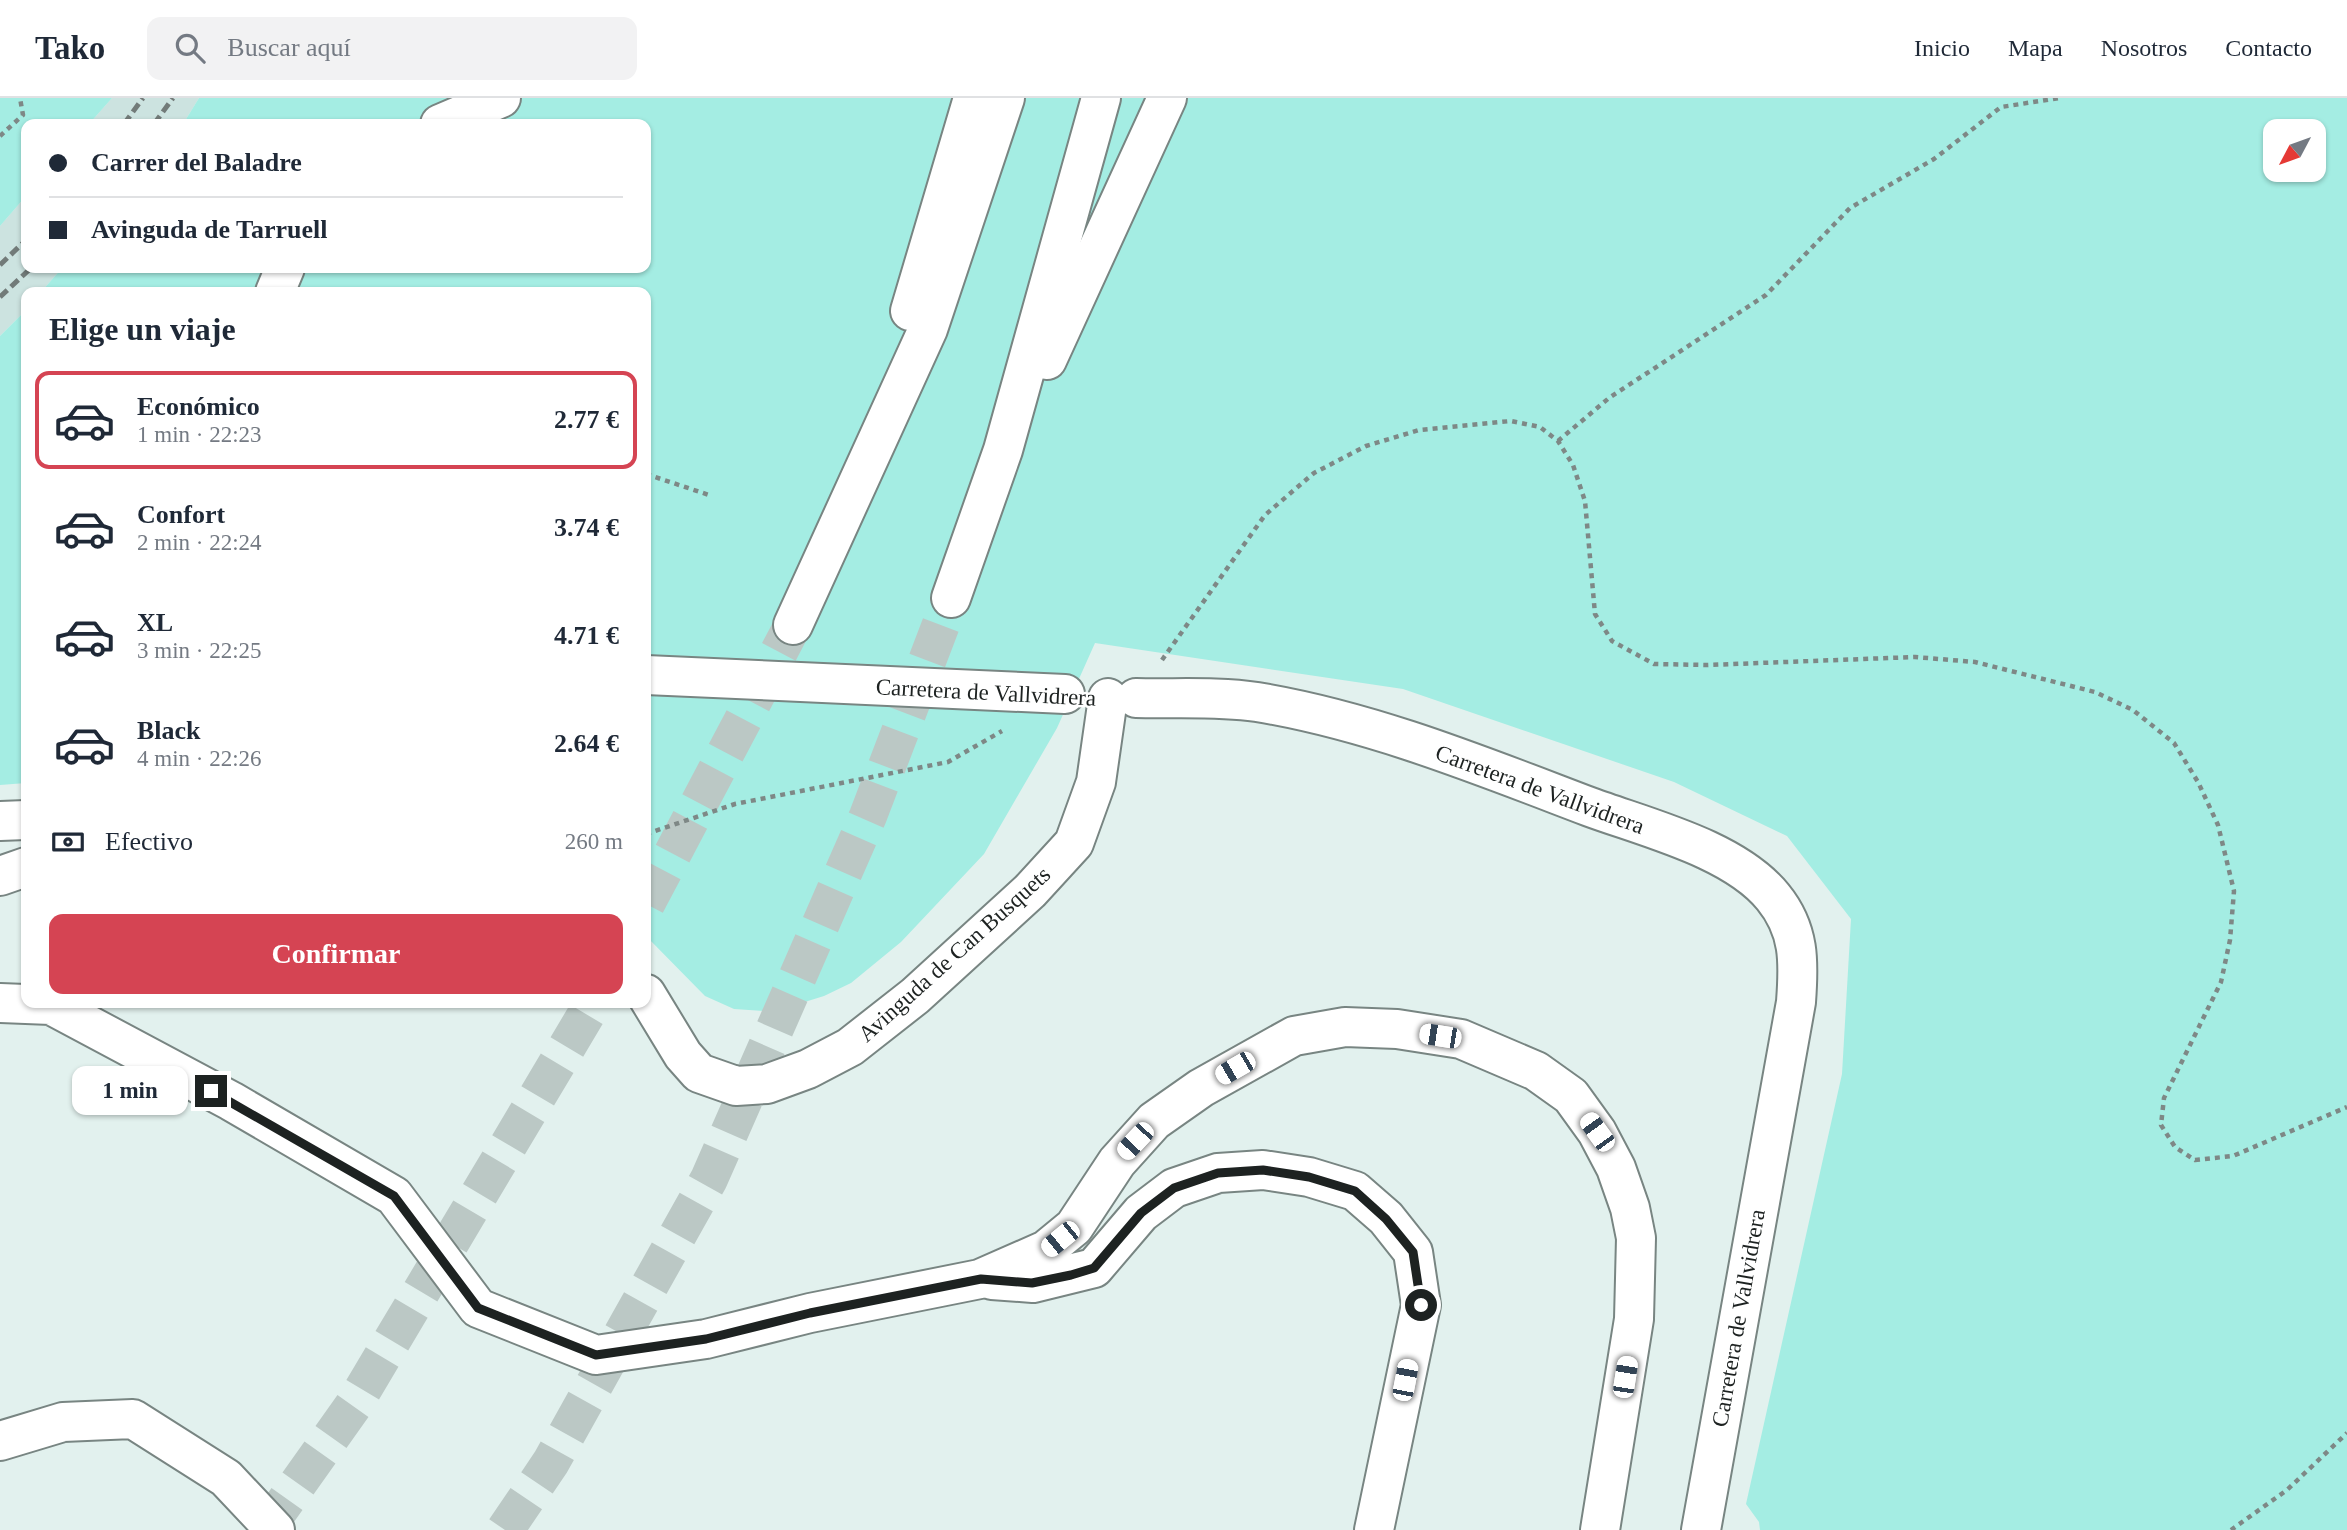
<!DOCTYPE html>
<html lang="es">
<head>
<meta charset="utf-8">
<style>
  body { margin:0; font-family:Georgia,serif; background:#f2f2f3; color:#1f2937; height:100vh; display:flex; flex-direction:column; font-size:26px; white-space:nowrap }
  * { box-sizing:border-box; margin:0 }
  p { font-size:23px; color:#747a83 }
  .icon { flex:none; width:38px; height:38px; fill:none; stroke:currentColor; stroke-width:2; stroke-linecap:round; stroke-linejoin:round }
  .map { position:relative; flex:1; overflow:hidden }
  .sheet { position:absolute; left:21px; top:189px; width:630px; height:721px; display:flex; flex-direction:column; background:#fff; border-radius:14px; box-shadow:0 2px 5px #0004 }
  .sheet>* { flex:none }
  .banner { position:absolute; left:21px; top:21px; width:630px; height:154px; border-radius:14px; box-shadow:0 2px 5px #0004; display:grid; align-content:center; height:154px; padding:0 28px; background:#fff }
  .needle { width:46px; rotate:229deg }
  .fabs { position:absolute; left:2263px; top:21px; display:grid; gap:14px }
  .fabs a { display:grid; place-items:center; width:63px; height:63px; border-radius:14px; background:#fff; box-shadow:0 2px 5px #0004; font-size:35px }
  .end { position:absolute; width:32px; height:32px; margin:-16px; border:9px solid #1d2221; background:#fff; box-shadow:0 0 0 4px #fff }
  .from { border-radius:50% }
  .bubble { position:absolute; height:49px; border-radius:14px; background:#fff; box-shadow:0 2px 5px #0004; font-size:23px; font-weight:700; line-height:49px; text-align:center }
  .car { position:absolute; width:21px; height:42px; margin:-21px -10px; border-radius:9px; box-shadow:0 0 5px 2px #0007; background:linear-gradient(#fff 24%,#345 0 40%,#fff 0 76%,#345 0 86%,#fff 0) }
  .banner b { display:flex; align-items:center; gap:24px; height:66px; font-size:26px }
  .banner b+b { border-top:2px solid #e0e1e3 }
  .banner i { width:18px; height:18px; background:#1f2937 }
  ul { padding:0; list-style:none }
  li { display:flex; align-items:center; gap:21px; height:98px; margin:0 14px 10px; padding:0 14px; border:4px solid transparent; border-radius:14px }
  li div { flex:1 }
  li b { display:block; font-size:26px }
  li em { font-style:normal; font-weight:700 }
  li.on { border-color:#d54453 }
  li>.icon { width:63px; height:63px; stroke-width:1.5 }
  h2 { padding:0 28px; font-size:32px; line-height:84px }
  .pay { display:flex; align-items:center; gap:18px; height:77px; padding:0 28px; font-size:26px }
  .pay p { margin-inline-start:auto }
  .cta { display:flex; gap:14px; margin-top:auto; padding:14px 28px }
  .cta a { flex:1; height:80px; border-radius:14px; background:#d54453; color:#fff; font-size:28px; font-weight:700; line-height:80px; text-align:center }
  header { display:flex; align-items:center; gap:42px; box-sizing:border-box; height:98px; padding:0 35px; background:#fff; border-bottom:2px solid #e0e1e3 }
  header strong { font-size:33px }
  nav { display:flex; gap:38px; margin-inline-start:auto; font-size:24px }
  .search { width:490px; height:63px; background:#f2f2f3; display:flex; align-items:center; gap:18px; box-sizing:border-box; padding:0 24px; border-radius:14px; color:#747a83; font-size:26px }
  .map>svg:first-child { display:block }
  .built { fill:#cce3e0 }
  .green { fill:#a4ede3; fill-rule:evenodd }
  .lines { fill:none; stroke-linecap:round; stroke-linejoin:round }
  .highway-tunnel { stroke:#bbc8c5; stroke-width:38; stroke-dasharray:38 19; stroke-linecap:butt }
  .minor-casing { stroke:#788582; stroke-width:42 }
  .major-casing { stroke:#788582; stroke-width:42 }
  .highway-casing { stroke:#788582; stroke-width:42 }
  .path { stroke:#7e8886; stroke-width:4.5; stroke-dasharray:5 5; stroke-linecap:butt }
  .minor { stroke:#fff; stroke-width:38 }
  .major { stroke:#fff; stroke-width:38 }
  .highway { stroke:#fff; stroke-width:38 }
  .rail { stroke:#727b79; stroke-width:5; stroke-dasharray:10 5; stroke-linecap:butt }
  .route { stroke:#1d2221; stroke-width:9 }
  .labels { text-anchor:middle; stroke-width:5; stroke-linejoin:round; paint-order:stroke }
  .street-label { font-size:23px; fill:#1d2221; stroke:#fff }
</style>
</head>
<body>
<header>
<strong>Tako</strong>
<div class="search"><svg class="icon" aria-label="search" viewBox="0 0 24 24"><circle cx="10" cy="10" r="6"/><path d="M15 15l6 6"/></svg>Buscar aquí</div>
<nav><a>Inicio</a><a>Mapa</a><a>Nosotros</a><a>Contacto</a></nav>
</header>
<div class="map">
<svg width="2347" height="1432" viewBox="0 0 2347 1432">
  <rect width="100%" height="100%" fill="#e2f1ee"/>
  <g class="built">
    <path d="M112,0h87l-16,26h-94z"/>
    <path d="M26,98v72h36l-21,24h-15v18l-26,26v-110z"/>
  </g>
  <g class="green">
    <path d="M0,0h112l-23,26h-63v72l-26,30z"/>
    <path d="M199,0h2148v1432h-587l-1,-8 -13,-18 96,-430 9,-155 -64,-83 -113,-54 -271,-93 -308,-46 -38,85 -73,126 -83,88 -50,41 -27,13 -29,9 -31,6 -30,-2 -29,-13 -59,-60v-644h-605l21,-24h584v-144h-463zM2275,33h39v39h-39z"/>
    <path d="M26,212v473l-26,2v-449z"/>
  </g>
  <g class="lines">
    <g class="highway-tunnel">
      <path d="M646,806l147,-279"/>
      <path d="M265,1432l88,-124 240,-403"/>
      <path d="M505,1432l46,-68 158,-283 159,-363 83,-218"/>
    </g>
    <g class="minor-casing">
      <g id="minor">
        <path d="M0,723l26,-1"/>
        <path d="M0,778l26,-9"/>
        <path d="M646,896l37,61 16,18 37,13 31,-2 41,-15 42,-22 65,-51 115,-105 44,-48 22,-61 12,-84"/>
        <path d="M0,905l51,2 180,96 163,95 84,112 118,47 110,-16 104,-26 170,-34 66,-29 28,-23 43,-65 37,-41 47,-33 93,-52 51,-9 52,2 64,10 75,32 35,25 26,36 19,36 14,40 6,30 -2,81 -34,211"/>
        <path d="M992,1182l41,3 61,-15 47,-55 33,-25 44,-15 45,-3 46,7 46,14 31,27 27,34 8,53 -47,225"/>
        <path d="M0,1343l63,-19 70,-3 93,59 49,52"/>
      </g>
    </g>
    <g class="major-casing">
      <g id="major">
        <path d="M440,26l61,-26"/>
        <path d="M275,194l10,-24"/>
        <path d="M646,577l419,19"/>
        <path d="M1136,600c39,1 82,-2 121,4 115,19 225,64 333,105 57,21 144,42 183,90 27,33 26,65 23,105l-95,528"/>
      </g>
    </g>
    <g class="highway-casing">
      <g id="highway">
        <path d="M910,213l63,-213"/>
        <path d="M1047,262l120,-262"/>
        <path d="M951,500l52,-148 98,-352"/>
        <path d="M793,527l135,-296 77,-231"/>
      </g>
    </g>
    <g class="path">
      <path d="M0,38l23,-21 -3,-17"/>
      <path d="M1558,343l51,-43 157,-103 84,-87 84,-49 67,-52 59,-9"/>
      <path d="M646,376l63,21"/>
      <path d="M1162,562l103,-145 49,-42 52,-27 53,-16 92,-9 29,6 18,14 15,24 12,36 10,113 17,27 42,23 54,1 207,-8 60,5 120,30 38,18 41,33 24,39 20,43 16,66 -4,49 -9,42 -57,116 -3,27 14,22 20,13 38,-4 114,-49"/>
      <path d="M646,736l89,-30 213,-42 54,-31"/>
      <path d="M2231,1432l56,-40 60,-57"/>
    </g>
    <use href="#minor" class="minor"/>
    <use href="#major" class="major"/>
    <use href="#highway" class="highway"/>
    <g class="rail">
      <path d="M124,26l19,-26"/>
      <path d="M154,26l19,-26"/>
      <path d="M0,167l26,-25"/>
      <path d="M0,199l31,-29"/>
    </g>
  </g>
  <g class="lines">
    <path class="route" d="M211,993l183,105 84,112 118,47 110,-16 104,-26 171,-34 51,4 39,-8 23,-7 47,-55 33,-25 44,-15 45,-3 46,7 46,14 31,28 27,33 8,53"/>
  </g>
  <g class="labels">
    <g class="street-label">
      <text transform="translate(986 594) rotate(3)" y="8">Carretera de Vallvidrera</text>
      <text transform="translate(1540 691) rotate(20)" y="8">Carretera de Vallvidrera</text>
      <text transform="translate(954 856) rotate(-42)" y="8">Avinguda de Can Busquets</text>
      <text transform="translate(1738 1220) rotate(-80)" y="8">Carretera de Vallvidrera</text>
    </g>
  </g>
</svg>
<div class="fabs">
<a><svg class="needle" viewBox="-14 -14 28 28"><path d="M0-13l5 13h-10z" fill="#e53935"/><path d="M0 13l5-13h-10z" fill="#747a83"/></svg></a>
</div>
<i class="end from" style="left:1421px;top:1207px"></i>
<i class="end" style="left:211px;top:993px"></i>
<div class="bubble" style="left:72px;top:968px;width:116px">1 min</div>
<i class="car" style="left:1440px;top:938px;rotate:279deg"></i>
<i class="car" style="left:1235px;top:970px;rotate:240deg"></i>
<i class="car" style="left:1597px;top:1034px;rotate:324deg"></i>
<i class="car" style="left:1135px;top:1043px;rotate:223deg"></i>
<i class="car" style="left:1060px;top:1141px;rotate:231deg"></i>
<i class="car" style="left:1625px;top:1279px;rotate:9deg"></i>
<i class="car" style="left:1405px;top:1282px;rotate:11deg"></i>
<div class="banner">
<b><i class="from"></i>Carrer del Baladre</b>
<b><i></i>Avinguda de Tarruell</b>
</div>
<section class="sheet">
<h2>Elige un viaje</h2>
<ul>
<li class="on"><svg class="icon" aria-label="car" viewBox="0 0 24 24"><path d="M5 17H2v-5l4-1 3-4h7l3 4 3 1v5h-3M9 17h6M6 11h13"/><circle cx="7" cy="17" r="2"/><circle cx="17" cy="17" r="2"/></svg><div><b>Económico</b><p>1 min · 22:23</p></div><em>2.77 €</em></li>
<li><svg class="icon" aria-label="car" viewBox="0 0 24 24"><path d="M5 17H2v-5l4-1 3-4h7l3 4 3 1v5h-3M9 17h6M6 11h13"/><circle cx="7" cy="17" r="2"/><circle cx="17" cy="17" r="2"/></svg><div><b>Confort</b><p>2 min · 22:24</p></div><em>3.74 €</em></li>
<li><svg class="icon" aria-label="car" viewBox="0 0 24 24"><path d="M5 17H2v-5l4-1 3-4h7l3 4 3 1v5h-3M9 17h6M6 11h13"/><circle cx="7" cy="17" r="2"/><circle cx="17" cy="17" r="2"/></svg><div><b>XL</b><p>3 min · 22:25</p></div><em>4.71 €</em></li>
<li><svg class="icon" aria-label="car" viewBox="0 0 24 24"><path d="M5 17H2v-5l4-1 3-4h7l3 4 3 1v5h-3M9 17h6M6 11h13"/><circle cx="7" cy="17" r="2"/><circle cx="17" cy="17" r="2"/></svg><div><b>Black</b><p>4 min · 22:26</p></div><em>2.64 €</em></li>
</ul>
<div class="pay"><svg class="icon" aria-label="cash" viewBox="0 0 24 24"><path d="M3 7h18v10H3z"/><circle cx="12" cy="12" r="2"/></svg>Efectivo<p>260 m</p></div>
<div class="cta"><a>Confirmar</a></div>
</section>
</div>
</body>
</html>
